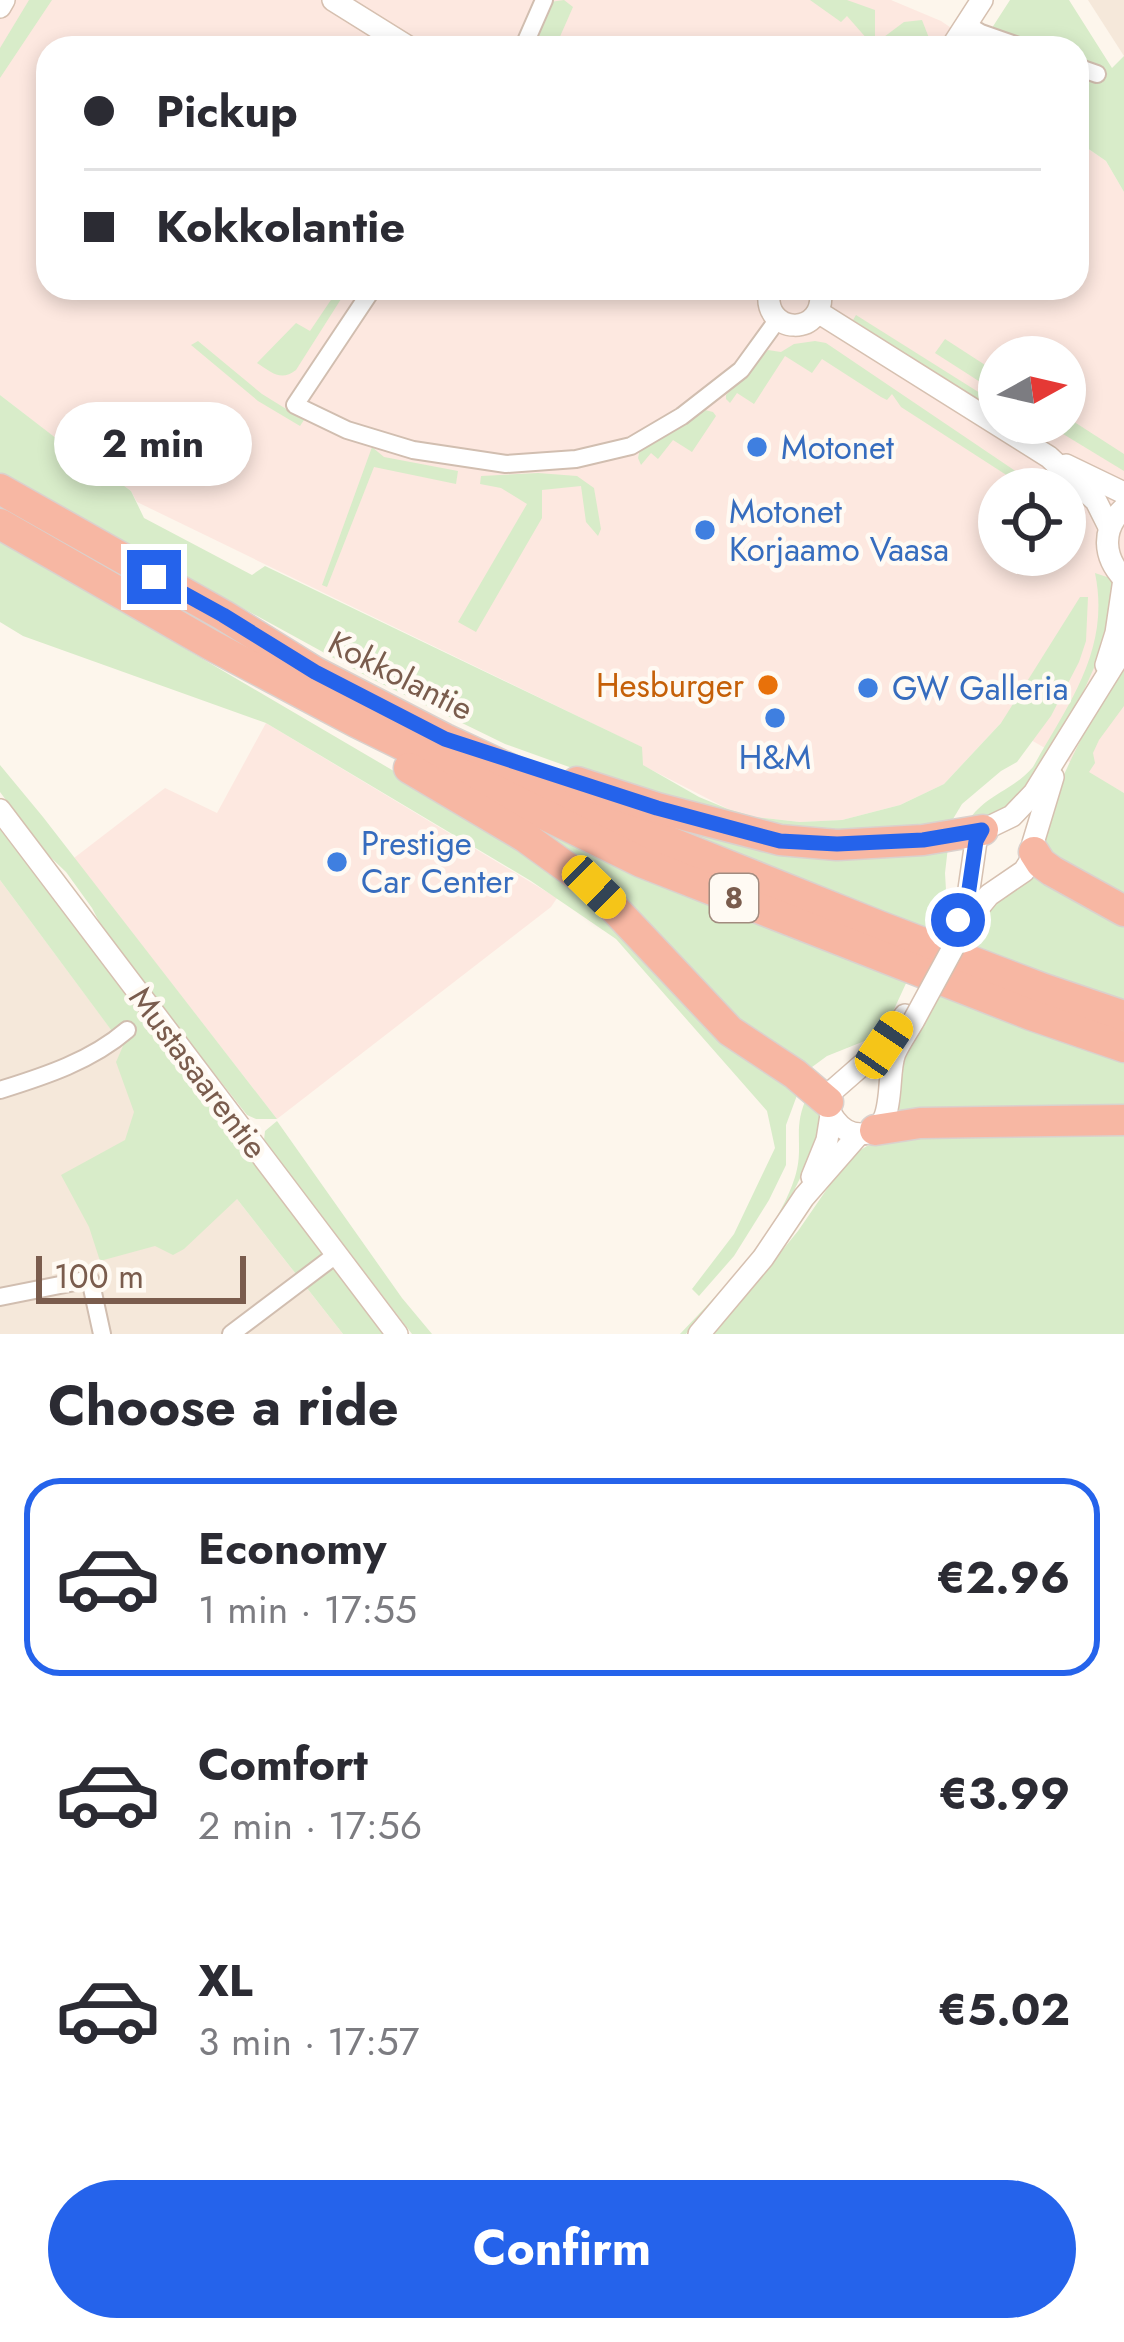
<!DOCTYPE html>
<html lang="en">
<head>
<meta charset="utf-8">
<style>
  body { margin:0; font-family:Jost,sans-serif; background:#f7f7f7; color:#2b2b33; height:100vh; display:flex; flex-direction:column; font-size:45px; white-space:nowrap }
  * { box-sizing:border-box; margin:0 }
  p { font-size:39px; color:#7c7c81 }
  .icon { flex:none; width:66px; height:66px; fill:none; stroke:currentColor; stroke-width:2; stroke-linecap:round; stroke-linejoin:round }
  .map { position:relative; height:1334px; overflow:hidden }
  .details { display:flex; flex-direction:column; background:#fff; flex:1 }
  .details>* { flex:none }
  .top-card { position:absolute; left:36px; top:36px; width:1053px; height:264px; border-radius:36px; box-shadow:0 6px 18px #0003; display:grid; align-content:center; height:264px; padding:0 48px; background:#fff }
  .needle { width:78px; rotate:82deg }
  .tools { position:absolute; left:978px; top:336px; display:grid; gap:24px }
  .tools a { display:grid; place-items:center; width:108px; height:108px; border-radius:50%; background:#fff; box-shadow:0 6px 18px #0003; font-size:60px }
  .scale { position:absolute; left:36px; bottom:30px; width:210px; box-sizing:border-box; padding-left:12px; border:6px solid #7a5c4d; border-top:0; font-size:33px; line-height:42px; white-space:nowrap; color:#7a5c4d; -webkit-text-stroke:9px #fffaf3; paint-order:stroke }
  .end { position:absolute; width:54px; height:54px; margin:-27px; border:15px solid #2563eb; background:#fff; box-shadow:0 0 0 6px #fff }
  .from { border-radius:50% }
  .bubble { position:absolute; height:84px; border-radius:42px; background:#fff; box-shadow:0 6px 18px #0003; font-size:39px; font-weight:700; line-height:84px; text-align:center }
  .car { position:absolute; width:36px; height:72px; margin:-36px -18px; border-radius:15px; box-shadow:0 0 9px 3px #0007; background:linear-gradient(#f5c518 24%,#345 0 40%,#f5c518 0 76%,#345 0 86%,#f5c518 0) }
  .top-card b { display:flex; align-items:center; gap:42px; height:114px; font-size:45px }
  .top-card b+b { border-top:3px solid #e1e1e2 }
  .top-card i { width:30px; height:30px; background:#2b2b33 }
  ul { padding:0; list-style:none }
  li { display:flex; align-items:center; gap:36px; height:198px; margin:0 24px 18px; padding:0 24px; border:6px solid transparent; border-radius:36px }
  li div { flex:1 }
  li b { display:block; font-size:45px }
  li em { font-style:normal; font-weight:700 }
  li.selected { border-color:#2563eb }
  li>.icon { width:108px; height:108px; stroke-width:1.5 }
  h2 { padding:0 48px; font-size:54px; line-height:144px }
  .cta { display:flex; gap:24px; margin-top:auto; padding:24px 48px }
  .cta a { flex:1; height:138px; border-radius:72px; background:#2563eb; color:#fff; font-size:48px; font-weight:700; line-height:138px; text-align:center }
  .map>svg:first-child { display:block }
  .residential { fill:#f5e8da }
  .commercial { fill:#fde8e0; fill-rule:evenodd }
  .green { fill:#d8ecc9 }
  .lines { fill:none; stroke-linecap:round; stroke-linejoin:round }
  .street-casing { stroke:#d1beb0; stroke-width:20 }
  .secondary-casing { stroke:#d6c0b0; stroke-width:24 }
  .highway-casing { stroke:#dad1cd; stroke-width:33 }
  .street { stroke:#fff; stroke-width:16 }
  .secondary { stroke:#fff; stroke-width:21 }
  .highway { stroke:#f7b7a3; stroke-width:30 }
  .secondary-bridge-casing { stroke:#d6c0b0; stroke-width:24; stroke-linecap:butt }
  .secondary-bridge { stroke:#fff; stroke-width:21 }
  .route { stroke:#2563eb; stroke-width:15 }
  .shop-dot { fill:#3f7fe0; stroke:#fffaf3; stroke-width:4.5 }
  .food-dot { fill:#e8710a; stroke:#fffaf3; stroke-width:4.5 }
  .labels { text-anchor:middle; stroke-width:9; stroke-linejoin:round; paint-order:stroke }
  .shield { fill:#fffaf3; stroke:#a28b7f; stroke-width:3 }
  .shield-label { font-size:30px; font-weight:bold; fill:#7a5c4d }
  .shop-label { font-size:33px; fill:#366cbe; stroke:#fffaf3; text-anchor:start }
  .street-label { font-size:33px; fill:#7a5c4d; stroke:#fffaf3 }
  .food-label { font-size:33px; fill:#c56008; stroke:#fffaf3; text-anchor:end }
</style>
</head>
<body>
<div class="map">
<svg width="1124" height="1334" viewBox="0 0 1124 1334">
  <rect width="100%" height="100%" fill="#fdf6ec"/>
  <g class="residential">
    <path d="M1088,0h36v56z"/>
    <path d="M0,880l237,319 106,135h-343z"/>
  </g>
  <g class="commercial">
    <path d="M0,0h891l50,21 38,26 -931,1v240h1029v-147l29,20 18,31v601l-123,-70 -57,61 -44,21 -58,15 -42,2 -44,-5 -28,-8 -86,-44 -1,-18 -504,-245 -6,-11 -19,-14 -16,-7 -96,-75zM999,357h66v66h-66zM999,489h66v66h-66z"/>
    <path d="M266,723l291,175 -6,9 -274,212 -203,-261 91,-70 52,25z"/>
  </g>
  <g class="green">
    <path d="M29,0h23l-52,78v-30z"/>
    <path d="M564,0l9,7 -18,41h-20l15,-46z"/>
    <path d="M810,0h37l28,10v38l-28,-32 -6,6z"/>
    <path d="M1010,0h59l43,68 12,-12v136l-18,-31 -29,-20v-93h-98z"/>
    <path d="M922,20l7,18 -7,10h-31l-6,-4 -1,-7 20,-15z"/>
    <path d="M339,288h9l-52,82c-15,12 -25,2 -39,-7l39,-40 14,8z"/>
    <path d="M856,315l143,90v10l-146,-95z"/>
    <path d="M945,339l54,35v20l-64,-41z"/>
    <path d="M198,341l64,53 42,26 -4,6 -42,-25 -67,-56z"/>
    <path d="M815,341l11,2 216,146h-14l-127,-82 -9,-13 -5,6 -6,-3 -59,-38 -10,14 -27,-17 -31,48 -17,-11 -7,10 -4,-4v-4l42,-45 13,2 13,-8z"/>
    <path d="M0,395l96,74 16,8 19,14 13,27 108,57 13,-9 377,181 1,18 56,32 29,12 28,8 44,5 42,-2 58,-15 44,-21 57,-61 79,-126h8l-2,44 -7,21 -28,54 -34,46 -16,9 -39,33 -12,20 -102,8 -54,-2 -180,-47 -109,-39 -133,-65 -372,-204z"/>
    <path d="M705,410l8,2 3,4 -24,36 -19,-12 -15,19 -7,-6 -10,12 -3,-7 2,-9z"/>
    <path d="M1065,416l59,38v17l-79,-48h20z"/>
    <path d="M372,447l12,10 74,14 -2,13 -82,-17 -47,120 -5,-2z"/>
    <path d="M538,473l39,3 17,12 7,41 -3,7 -12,-14 -5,-36 -39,4v28l-66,114 -18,-10 69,-118 -26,-16 -21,-4 1,-8z"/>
    <path d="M0,540l508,298 123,96 168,156 -13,35v40l-17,35 -35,56 -35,40 -7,-7 42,-55 41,-86 -8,-37 -151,-172 -85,-58 -265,-158 -243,-87 -23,-14z"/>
    <path d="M1095,573l15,5 4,7 -4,47 -29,65 -59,102 -15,13 -39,10c15,-26 46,-32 65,-55 35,-63 78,-117 62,-194z"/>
    <path d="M1124,663v43l-25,34 -6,13 2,10 -6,9 35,21v105c-20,-10 -70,-28 -77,-49 -14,-36 58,-152 77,-186z"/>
    <path d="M0,765l43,52 234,302h-21l-9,-4 -140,-178 -15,-29 -26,-36 -22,-21 -44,-59z"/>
    <path d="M491,806l417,173 -18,39 -18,20 -45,18 -19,14 -72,-46z"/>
    <path d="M642,814l306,33 -3,26 2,34 -13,29z"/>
    <path d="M0,829l384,505h-41l-106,-135 -53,50 -11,6 -18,-9 -55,15 -11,-34 -28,-52 64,-35 9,-28 -18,-50 7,-16 -123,-166z"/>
    <path d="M1038,871l86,49v84l-160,-55 12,-23 19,-25 23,-12z"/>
    <path d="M939,990l185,68v54l-227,2 1,-41 12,-38z"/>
    <path d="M808,1095c9,10 14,21 12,34 -2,13 -9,25 -14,36 -28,65 -71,118 -120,169h-6c41,-43 97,-100 115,-157 10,-32 -4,-48 13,-82z"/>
    <path d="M277,1121l125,177 30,36h-20l-148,-194 1,-9z"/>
    <path d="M1124,1128v206h-410l84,-103 51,-74 18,-11 27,-10z"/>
  </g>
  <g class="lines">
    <g class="street-casing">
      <g id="street">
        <path d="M966,24l15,9 43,15"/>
        <path d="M523,48l21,-48"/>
        <path d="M1077,67l20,7"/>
        <path d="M373,288l-78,117 52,25 66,20 93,14 70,-5 55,-13 51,-30 59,-46 37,-51"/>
        <path d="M0,1090c45,-14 91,-29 127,-60"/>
        <path d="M0,1297l90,-18 12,55"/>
        <path d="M231,1334l106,-80"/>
      </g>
    </g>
    <g class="secondary-casing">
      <g id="secondary">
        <path d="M333,0l77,48"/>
        <path d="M0,7l4,-7"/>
        <path d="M951,48l31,-48"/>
        <path d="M770,288c-11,48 59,51 50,0"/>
        <path d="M818,312l231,145 47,44 13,26"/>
        <path d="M1066,465l58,28"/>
        <path d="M1124,508c-23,21 -21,49 0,71"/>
        <path d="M1106,665l10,-32 8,-54"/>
        <path d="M0,810l397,524"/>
        <path d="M958,919l10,-23 8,-55 7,-11 29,-14 22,-23 90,-145"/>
        <path d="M966,923l23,-28 35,-24 9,-14v-14l20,-66"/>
        <path d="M905,1015l-20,30 -55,48c-2,12 -2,18 5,27 6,8 15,14 25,14 39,0 25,-57 35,-81 5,-11 13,-22 19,-33"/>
        <path d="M812,1177l15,-37 4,-25"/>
        <path d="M699,1334l64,-76 41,-61 55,-63"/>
      </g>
    </g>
    <g class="highway-casing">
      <g id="highway">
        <path d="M0,489l223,126 92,57 130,67 207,96 227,91 165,63 80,27"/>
        <path d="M0,524l211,121 145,77 285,140 390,153 93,32"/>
        <path d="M409,768l116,69 69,50 136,144 65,43 33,28"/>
        <path d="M577,782l80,26 123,32 57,5 86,-5 60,-10"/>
        <path d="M1034,852l7,11 11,8 72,40"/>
        <path d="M875,1130l45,-7 204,-3"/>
      </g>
    </g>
    <use href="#street" class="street"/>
    <use href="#secondary" class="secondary"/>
    <use href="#highway" class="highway"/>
    <g class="secondary-bridge-casing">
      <path id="secondary-bridge" d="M914,1020l52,-96"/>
    </g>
    <use href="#secondary-bridge" class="secondary-bridge"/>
  </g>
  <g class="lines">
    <path class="route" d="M154,577l69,38 92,57 130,67 212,69 123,33 57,3 86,-4 59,-10 -6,11 -8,55 -10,24"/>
  </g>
  <g class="shop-dot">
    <circle cx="757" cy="447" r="12"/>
    <circle cx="705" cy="530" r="12"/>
    <circle cx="868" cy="688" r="12"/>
    <circle cx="775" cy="718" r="12"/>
    <circle cx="337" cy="862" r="12"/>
  </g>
  <circle class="food-dot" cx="768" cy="685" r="12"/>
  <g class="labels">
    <rect class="shield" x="710" y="874" width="48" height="48" rx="9"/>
    <g class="shield-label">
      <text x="734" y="908">8</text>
    </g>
    <g class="shop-label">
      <text x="781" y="459">Motonet</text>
      <text x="729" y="523">Motonet<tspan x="729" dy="38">Korjaamo Vaasa</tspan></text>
      <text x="892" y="700">GW Galleria</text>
      <text x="775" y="769" text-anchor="middle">H&amp;M</text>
      <text x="361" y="855">Prestige<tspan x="361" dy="38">Car Center</tspan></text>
    </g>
    <g class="street-label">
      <text transform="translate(401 675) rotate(27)" y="12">Kokkolantie</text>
      <text transform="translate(199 1072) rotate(53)" y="12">Mustasaarentie</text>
    </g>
    <g class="food-label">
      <text x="744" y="697">Hesburger</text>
    </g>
  </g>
</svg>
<div class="tools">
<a><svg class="needle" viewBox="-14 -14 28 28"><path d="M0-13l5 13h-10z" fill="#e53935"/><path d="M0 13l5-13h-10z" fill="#7c7c81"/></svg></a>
<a><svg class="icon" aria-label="locate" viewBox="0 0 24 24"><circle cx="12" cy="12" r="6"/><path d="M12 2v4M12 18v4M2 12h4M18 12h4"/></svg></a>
</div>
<div class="scale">100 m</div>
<i class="end from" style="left:958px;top:920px"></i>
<i class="end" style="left:154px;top:577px"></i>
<div class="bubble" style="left:54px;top:402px;width:198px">2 min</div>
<i class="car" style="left:594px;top:887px;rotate:134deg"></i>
<i class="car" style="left:884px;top:1045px;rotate:34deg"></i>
<div class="top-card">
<b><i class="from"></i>Pickup</b>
<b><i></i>Kokkolantie</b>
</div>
</div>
<section class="details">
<h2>Choose a ride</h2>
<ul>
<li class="selected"><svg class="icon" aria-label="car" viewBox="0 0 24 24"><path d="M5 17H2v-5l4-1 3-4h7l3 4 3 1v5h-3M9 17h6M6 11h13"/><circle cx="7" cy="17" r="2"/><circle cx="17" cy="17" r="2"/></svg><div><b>Economy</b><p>1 min · 17:55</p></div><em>€2.96</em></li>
<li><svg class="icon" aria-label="car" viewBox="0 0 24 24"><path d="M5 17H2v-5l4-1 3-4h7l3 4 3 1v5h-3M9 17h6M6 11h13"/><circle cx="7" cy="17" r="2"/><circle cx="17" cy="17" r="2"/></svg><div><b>Comfort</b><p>2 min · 17:56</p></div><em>€3.99</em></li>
<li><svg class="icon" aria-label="car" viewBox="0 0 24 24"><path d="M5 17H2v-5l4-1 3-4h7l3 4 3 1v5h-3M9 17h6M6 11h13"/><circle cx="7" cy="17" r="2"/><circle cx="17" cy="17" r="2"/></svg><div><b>XL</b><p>3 min · 17:57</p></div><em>€5.02</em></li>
</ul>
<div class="cta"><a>Confirm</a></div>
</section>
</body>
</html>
